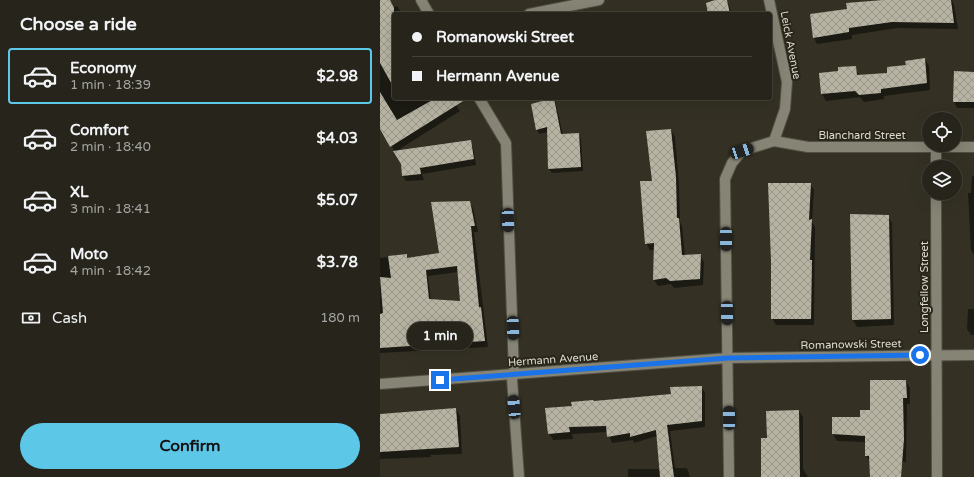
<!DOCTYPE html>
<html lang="en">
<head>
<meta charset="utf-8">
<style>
  body { margin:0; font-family:"Varela Round",sans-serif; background:#333128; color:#f1f3f6; height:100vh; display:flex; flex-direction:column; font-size:15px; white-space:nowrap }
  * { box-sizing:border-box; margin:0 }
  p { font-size:13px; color:#a4a5a3 }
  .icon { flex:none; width:22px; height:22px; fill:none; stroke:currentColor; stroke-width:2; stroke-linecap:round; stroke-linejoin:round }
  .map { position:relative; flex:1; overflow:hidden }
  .drawer { display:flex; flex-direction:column; background:#27251b; width:380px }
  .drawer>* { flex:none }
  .banner { position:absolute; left:12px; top:12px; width:380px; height:88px; border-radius:4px; box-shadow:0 4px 16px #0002,0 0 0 1px #43423a; display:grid; align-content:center; height:88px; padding:0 20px; background:#27251b }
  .tools { position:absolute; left:542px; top:112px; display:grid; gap:8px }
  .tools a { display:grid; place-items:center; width:40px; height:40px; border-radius:50%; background:#27251b; box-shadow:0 4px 16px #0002,0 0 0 1px #43423a; font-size:20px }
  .end { position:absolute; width:18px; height:18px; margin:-9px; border:5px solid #1a73e8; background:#fff; box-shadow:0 0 0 2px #fff }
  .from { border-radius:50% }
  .bubble { position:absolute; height:28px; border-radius:14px; background:#27251b; box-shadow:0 4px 16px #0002,0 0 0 1px #43423a; font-size:13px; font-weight:800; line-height:28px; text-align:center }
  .car { position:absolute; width:12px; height:24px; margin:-12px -6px; border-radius:5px; box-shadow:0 0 3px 1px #0007; background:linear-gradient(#222 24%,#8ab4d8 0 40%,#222 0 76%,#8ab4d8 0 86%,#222 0) }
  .banner b { display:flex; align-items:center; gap:14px; height:38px; font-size:15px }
  .banner b+b { border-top:1px solid #43423a }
  .banner i { width:10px; height:10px; background:#f1f3f6 }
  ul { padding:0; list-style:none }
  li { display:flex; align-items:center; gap:12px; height:56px; margin:0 8px 6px; padding:0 12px; border:2px solid transparent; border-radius:4px }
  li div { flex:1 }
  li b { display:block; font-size:15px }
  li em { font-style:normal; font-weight:800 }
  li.active { border-color:#5dc7e8 }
  li>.icon { width:36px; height:36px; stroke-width:1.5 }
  h2 { padding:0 20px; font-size:18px; line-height:48px }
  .pay { display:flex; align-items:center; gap:10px; height:44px; padding:0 20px; font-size:15px }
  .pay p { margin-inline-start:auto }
  .button { display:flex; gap:8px; margin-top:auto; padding:8px 20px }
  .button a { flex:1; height:46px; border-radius:24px; background:#5dc7e8; color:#111; font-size:16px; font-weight:800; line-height:46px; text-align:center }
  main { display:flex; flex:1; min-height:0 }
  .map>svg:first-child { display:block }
  .shadow { fill:#0007; fill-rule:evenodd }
  .building { fill:url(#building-cross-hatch); fill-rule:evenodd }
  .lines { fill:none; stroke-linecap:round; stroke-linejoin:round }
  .minor-casing { stroke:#514f43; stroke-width:12 }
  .minor { stroke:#868474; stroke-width:10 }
  .route { stroke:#1a73e8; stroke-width:5 }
  .labels { text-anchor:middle; stroke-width:4; stroke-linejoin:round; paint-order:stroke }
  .street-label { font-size:11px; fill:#dbdad1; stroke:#2a271a }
</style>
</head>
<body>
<main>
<section class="drawer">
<h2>Choose a ride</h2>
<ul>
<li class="active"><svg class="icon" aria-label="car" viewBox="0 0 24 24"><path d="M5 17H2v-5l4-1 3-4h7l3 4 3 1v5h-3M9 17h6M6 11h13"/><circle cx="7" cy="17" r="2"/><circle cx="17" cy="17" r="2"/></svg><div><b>Economy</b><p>1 min · 18:39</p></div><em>$2.98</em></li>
<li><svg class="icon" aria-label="car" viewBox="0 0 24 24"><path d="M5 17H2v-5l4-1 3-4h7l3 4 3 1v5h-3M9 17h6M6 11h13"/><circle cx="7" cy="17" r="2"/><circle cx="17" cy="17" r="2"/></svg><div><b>Comfort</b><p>2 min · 18:40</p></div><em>$4.03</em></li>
<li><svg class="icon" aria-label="car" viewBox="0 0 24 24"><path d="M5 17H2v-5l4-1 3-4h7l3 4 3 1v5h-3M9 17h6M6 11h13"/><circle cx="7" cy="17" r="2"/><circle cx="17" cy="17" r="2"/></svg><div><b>XL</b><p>3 min · 18:41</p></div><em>$5.07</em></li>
<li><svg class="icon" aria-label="car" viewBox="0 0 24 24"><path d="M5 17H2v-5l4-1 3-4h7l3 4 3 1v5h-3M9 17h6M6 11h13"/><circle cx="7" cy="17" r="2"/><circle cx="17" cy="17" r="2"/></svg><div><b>Moto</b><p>4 min · 18:42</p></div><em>$3.78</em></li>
</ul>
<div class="pay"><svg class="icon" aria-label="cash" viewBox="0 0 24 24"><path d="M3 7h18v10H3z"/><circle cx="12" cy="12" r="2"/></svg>Cash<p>180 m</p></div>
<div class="button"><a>Confirm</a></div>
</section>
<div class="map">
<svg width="594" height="477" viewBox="0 0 594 477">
  <defs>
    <pattern id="building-cross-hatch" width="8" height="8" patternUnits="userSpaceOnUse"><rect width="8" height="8" fill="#b6b3a2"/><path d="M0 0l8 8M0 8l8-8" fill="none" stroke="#999689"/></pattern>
  </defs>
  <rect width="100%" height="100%" fill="#343124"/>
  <g class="shadow">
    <path d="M0,0h9l4,7 4,-1 5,8h-8v84h57l9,13 -65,41 -15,-28z"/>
    <path d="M339,0h8l5,14h-23z"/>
    <path d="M536,0h36l2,5 4,24 -61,-1 -45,7v4l-35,5 -3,-6z"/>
    <path d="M294,12l1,2h-14z"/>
    <path d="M545,59l4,7 1,24 -46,6v3l-20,3 -4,-5 -34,4 -4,-7 -2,-20 19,-2 16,-5 4,9 29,-2z"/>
    <path d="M594,73v35h-17l-3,-6z"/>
    <path d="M167,98h7l1,2 8,35 15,-1 3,5 2,32 -31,2 -3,-4 -1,-37 -9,2 -2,-4z"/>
    <path d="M291,130l4,7 4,48 1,37 2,4 3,30 15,-1 4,7 -1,23 -29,3 -3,-4 -13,2 -4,-6 1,-30h-5l-4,-7 7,-61z"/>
    <path d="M90,141l3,6 3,18 -54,9 2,6 -18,1 -3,-5z"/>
    <path d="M592,176h2v79l-3,-5 -3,-57h3z"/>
    <path d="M430,184l4,6 -2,32 3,5 -1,98h-38l-4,-7 -1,-22h1z"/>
    <path d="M89,202l4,6 5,24h-4l14,115 -108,6v-95l26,-3 2,4 32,-5zM78,272l3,30 -30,-2 -3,-24z"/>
    <path d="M471,215l37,1 4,7 2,102 -37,2 -4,-7z"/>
    <path d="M588,309h6v26h-3l-4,-6z"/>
    <path d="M526,381l4,7v16h-3l-1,58h-36l-4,-6v-14l-29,-1 -4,-7 39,-23z"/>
    <path d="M321,387l4,6v34l-35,4 5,37h12l3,9h-62v-8h32l-3,-33 -23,7 -1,-3 -21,3 -4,-11 -36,2 1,5 -20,1 -4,-7 24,-26 21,-5 78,-8z"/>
    <path d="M76,409l4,7 2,38 -32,1 1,2 -51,2v-45z"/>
    <path d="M419,411l4,6v52l5,8h-45l5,-38z"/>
  </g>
  <g class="building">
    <path d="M0,0h10l4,8v80l-14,-25z"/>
    <path d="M335,0h12l3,14h-22l-2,-11z"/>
    <path d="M503,0h68l3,23 -62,-1 -43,6v4l-36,6 -3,-24 37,-5 -1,-6z"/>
    <path d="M545,58l2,25 -46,6v4l-22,2 -4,-4 -34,3 -2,-21 19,-2v-4l18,-1 1,9 30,-2v-6l19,-2 -1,-4z"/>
    <path d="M574,71l20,1v30h-21z"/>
    <path d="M0,92l17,28 39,-22h32l-78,49 -10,-18z"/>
    <path d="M166,98h8l7,36 18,-1 2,34 -33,2 -1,-42 -11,3 -5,-26 15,-4z"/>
    <path d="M291,129l5,48 1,41h2l3,37 19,-1 -1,25 -30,2 -4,-3 -13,2 1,-37 -9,1 -5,-63h12l-6,-50z"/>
    <path d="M91,140l3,19 -54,9 1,6 -19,2 -1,-12 -8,-13z"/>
    <path d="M388,183h43l-2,37 3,-1 -2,41h2l-1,59h-40v-58z"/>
    <path d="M90,201l5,25h-4l8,81h2l4,34 -105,7v-34l3,-1 -3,-36 11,1 -3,-22 19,-2v4l32,-5 -8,-51zM77,266l3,35 -31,-2 -3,-29z"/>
    <path d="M470,214l39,1 2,104 -39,1z"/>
    <path d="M490,380h36l1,18h-4l1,41 -3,38h-31l-1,-21h-4v-20l-33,-2v-17h28v-7h10z"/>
    <path d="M322,386v35l-35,4 7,52h-14l-4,-47 -26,7v-4l-23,4 -1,-11 -37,1 1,5 -22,2 -3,-26 27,-2 -1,-4 22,-2 1,1 77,-7 -1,-7z"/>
    <path d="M76,408l3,39 -79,5v-38z"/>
    <path d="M419,410l1,67h-39v-39h6l-1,-27z"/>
  </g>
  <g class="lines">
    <g class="minor-casing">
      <g id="minor">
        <path d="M41,0l8,14"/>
        <path d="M389,0l18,82 -2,27 -11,32"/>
        <path d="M149,14l70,-14"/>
        <path d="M99,98l27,45 8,231 -2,5 7,98"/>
        <path d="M556,147v20"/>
        <path d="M556,193l1,284"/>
        <path d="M0,384l348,-26 246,-3"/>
        <path d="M349,477l-4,-298 7,-16 10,-12 32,-10 34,6h166"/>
      </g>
    </g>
    <use href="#minor" class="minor"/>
  </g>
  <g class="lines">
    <path class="route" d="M60,380l288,-22 192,-3"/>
  </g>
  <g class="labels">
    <g class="street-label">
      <text transform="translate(411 45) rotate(79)" y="4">Leick Avenue</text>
      <text x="482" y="139">Blanchard Street</text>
      <text transform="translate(544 287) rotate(-90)" y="4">Longfellow Street</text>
      <text transform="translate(471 344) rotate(-1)" y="4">Romanowski Street</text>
      <text transform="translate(173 359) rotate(-4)" y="4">Hermann Avenue</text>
    </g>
  </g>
</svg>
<div class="tools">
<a><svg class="icon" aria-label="locate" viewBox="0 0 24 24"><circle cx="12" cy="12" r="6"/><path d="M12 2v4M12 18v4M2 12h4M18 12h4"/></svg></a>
<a><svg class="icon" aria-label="layers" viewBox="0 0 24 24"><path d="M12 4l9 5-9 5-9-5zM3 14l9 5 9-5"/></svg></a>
</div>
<i class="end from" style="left:540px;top:355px"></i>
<i class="end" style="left:60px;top:380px"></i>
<div class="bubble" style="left:27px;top:322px;width:66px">1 min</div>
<i class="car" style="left:362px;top:151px;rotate:72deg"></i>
<i class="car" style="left:128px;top:220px;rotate:178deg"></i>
<i class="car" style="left:346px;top:239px;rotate:179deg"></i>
<i class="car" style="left:347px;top:313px;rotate:179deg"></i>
<i class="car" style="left:133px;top:328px;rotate:178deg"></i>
<i class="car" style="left:134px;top:407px;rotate:355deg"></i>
<i class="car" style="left:349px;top:418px;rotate:359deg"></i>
<div class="banner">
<b><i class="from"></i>Romanowski Street</b>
<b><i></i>Hermann Avenue</b>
</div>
</div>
</main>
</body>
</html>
